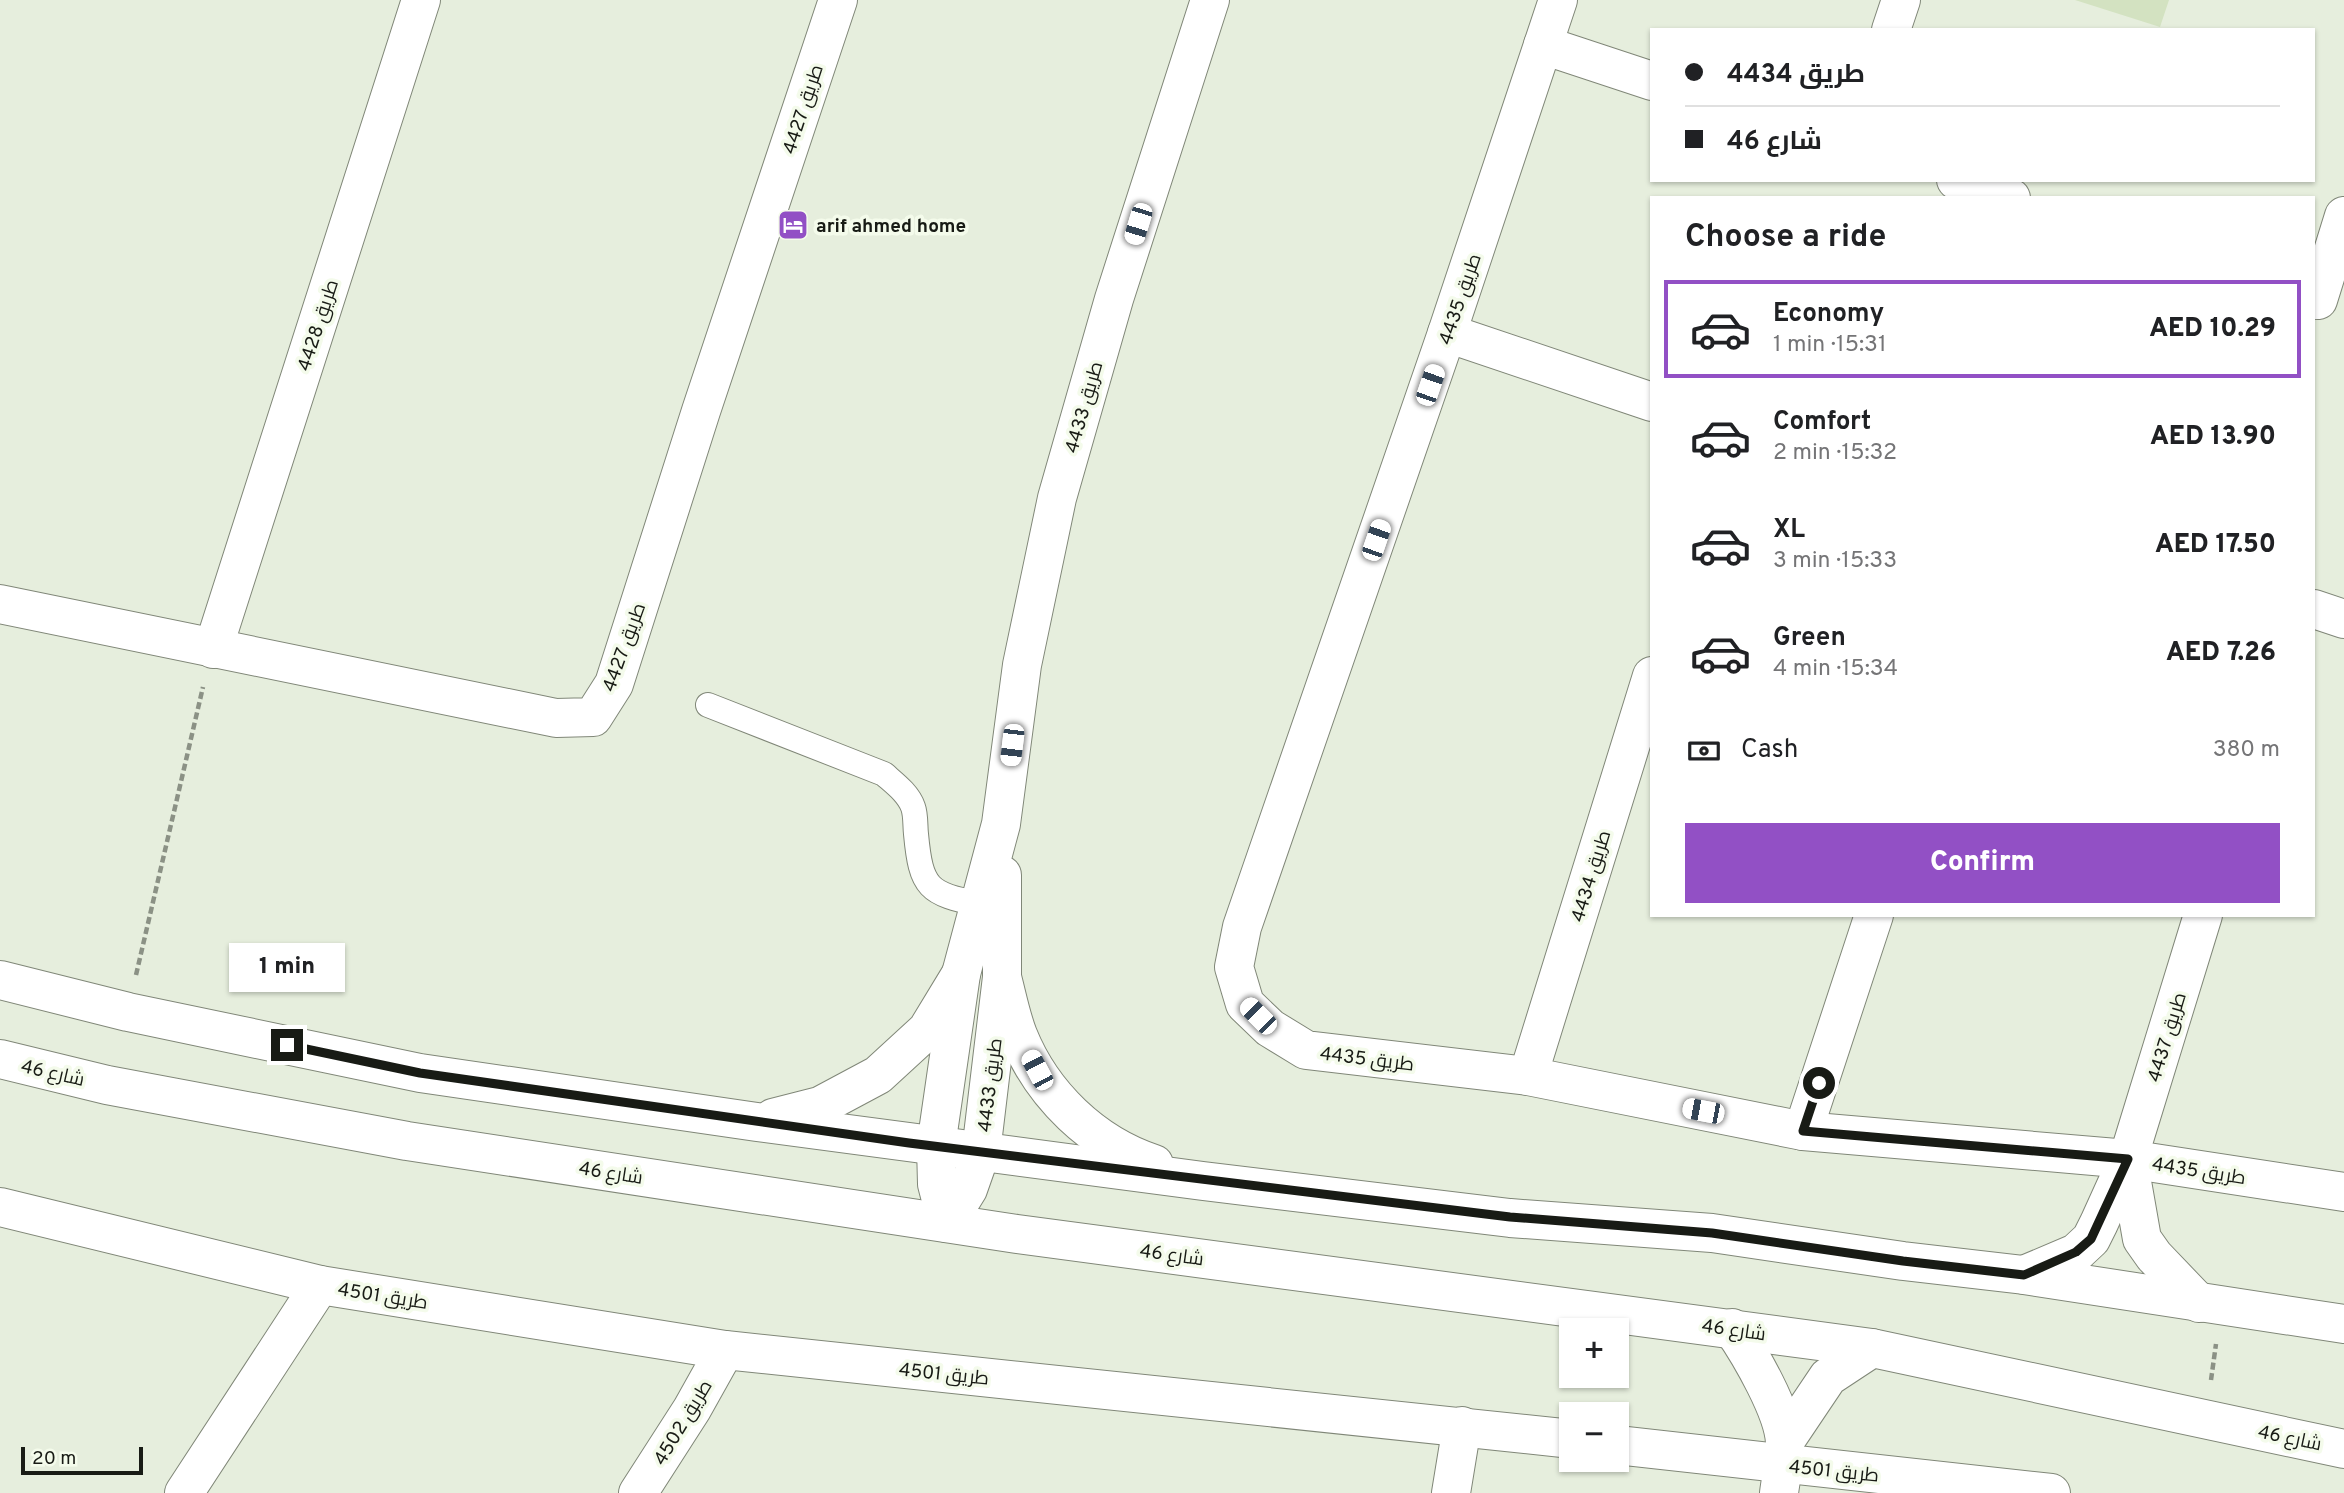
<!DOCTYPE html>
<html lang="en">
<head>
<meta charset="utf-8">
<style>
  body { margin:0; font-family:Overpass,Cairo,sans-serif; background:#f2f2f2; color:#202124; height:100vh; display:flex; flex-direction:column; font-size:26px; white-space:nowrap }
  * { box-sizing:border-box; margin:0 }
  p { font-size:23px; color:#757577 }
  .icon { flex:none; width:38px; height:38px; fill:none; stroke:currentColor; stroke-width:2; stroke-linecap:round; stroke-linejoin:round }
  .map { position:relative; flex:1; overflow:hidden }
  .panel { position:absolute; left:1650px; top:196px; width:665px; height:721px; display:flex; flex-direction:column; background:#fff; border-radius:0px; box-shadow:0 2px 5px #0004 }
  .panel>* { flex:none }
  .top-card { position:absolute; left:1650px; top:28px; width:665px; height:154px; border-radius:0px; box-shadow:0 2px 5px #0004; display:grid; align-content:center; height:154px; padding:0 35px; background:#fff }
  .buttons { position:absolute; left:1559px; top:1318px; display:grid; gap:14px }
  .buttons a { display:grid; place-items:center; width:70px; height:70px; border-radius:0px; background:#fff; box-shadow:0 2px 5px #0004; font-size:35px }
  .scale { position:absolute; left:21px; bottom:18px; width:122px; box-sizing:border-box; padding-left:7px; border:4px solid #181b15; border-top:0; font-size:19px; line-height:24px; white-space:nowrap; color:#181b15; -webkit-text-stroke:5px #f4fbeb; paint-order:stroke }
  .end { position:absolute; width:32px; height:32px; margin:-16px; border:9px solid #181b15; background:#fff; box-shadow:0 0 0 4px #fff }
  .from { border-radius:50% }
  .bubble { position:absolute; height:49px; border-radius:0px; background:#fff; box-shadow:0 2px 5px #0004; font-size:23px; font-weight:800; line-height:49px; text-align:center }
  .car { position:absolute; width:21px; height:42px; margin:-21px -10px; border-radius:9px; box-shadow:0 0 5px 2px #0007; background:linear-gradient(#fff 24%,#345 0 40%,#fff 0 76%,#345 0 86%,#fff 0) }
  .top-card b { display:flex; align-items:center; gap:24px; height:66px; font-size:26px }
  .top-card b+b { border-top:2px solid #e0e0e0 }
  .top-card i { width:18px; height:18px; background:#202124 }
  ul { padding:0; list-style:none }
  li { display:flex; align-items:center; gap:21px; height:98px; margin:0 14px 10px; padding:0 21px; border:4px solid transparent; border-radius:0px }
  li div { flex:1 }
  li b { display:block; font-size:26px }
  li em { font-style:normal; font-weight:800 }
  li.on { border-color:#9250c5 }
  li>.icon { width:63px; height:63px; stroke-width:1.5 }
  h2 { padding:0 35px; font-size:32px; line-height:84px }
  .pay { display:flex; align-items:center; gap:18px; height:77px; padding:0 35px; font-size:26px }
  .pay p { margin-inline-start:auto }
  .button { display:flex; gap:14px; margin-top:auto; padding:14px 35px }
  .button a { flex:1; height:80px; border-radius:0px; background:#9250c5; color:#fff; font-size:28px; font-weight:800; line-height:80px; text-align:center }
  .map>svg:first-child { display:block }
  .green { fill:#d3e2c1 }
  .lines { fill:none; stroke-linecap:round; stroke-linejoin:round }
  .service-casing { stroke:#808778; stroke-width:26 }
  .minor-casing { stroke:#808778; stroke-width:40 }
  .secondary-casing { stroke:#808778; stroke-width:40 }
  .path { stroke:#8b9185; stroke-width:4.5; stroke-dasharray:7 3.5; stroke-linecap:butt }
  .service { stroke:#fff; stroke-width:24 }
  .minor { stroke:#fff; stroke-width:38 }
  .secondary { stroke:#fff; stroke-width:38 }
  .route { stroke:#181b15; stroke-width:9 }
  .labels { text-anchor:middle; stroke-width:7; stroke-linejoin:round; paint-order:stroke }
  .street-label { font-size:19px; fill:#181b15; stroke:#f4fbeb }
  .poi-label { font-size:19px; font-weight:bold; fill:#181b15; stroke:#f4fbeb; text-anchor:start }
</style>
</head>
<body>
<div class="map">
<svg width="2344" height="1493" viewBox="0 0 2344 1493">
  <rect width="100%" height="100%" fill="#e6eedd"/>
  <path class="green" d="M2075,0h94l-9,27z"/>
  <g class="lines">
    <g class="service-casing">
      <path id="service" d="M708,705l176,69c10,9 24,19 29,33 3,8 2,19 3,27 5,54 12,60 64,70"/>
    </g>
    <g class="minor-casing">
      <g id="minor">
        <path d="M1558,0l-111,333 -205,594 -8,40 11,37 25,24 36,22 222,26 275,55 325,28 216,33"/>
        <path d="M1891,30l10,-30"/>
        <path d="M1543,45l109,36"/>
        <path d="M1956,180l55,18"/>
        <path d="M2318,300l26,-84"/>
        <path d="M1447,333l205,69"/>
        <path d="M0,604l556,114 37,-1 21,-33 87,-273 137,-411"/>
        <path d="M2314,609l30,10"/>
        <path d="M213,649l208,-649"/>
        <path d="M1528,1076l124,-400"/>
        <path d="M1803,1131l71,-216"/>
        <path d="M2128,1159l14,80 12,17 45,47"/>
        <path d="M0,1207l320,78 405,65 847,89"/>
        <path d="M947,1223l-10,-39 -1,-38 25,-172 40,-150 21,-159 35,-167 57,-199 96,-299"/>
        <path d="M947,1223l21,-34 13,-37 21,-175v-102"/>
        <path d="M2024,1275l52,-22 15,-14 8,-16 29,-64 75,-244"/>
        <path d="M1732,1328c18,26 52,84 53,115 0,17 -4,34 -6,50"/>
        <path d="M1785,1441l43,-64 44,-29"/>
        <path d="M1617,1445l434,48"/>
        <path d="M184,1493l136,-208"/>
        <path d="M638,1493l54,-84 33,-59"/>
        <path d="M1451,1493l11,-67"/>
      </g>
    </g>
    <g class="secondary-casing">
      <g id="secondary">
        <path d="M1002,977c5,19 9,40 16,58 24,60 75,109 136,129"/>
        <path d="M0,980l128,32 292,61 337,49 446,59 307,37 202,15 191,28 121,14 320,49"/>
        <path d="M0,1059l107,26 300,56 610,93 855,114 472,101"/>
        <path d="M773,1118l47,-12 58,-31 49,-45 34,-56"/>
      </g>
    </g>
    <g class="path">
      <path d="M136,975l67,-288"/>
      <path d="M2211,1380l5,-36"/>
    </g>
    <use href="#service" class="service"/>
    <use href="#minor" class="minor"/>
    <use href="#secondary" class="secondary"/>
  </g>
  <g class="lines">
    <path class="route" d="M287,1045l133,28 489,70 601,74 202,16 191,28 121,14 52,-23 15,-13 37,-80 -325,-28 16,-48"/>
  </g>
  <defs>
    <g id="hotel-square" transform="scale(1.575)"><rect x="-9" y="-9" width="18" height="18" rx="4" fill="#9250c5" stroke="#f4fbeb"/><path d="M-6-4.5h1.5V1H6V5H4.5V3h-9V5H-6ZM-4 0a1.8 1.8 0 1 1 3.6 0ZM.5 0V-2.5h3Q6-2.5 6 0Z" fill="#fff"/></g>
  </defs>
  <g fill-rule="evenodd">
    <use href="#hotel-square" x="793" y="225"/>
  </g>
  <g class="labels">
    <g class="street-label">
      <text transform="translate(802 109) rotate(-72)" y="7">طريق 4427</text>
      <text transform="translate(1459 299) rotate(-71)" y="7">طريق 4435</text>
      <text transform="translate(317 325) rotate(-72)" y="7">طريق 4428</text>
      <text transform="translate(1083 407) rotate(-74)" y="7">طريق 4433</text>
      <text transform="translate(623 647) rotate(-70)" y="7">طريق 4427</text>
      <text transform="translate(1590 876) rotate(-73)" y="7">طريق 4434</text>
      <text transform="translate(2166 1037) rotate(-73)" y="7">طريق 4437</text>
      <text transform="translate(1367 1058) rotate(7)" y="7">طريق 4435</text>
      <text transform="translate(53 1072) rotate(13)" y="7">شارع 46</text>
      <text transform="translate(989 1085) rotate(-83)" y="7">طريق 4433</text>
      <text transform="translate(2199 1170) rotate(9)" y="7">طريق 4435</text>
      <text transform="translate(611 1172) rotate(9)" y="7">شارع 46</text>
      <text transform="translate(1172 1254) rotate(8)" y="7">شارع 46</text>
      <text transform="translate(383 1295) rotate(9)" y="7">طريق 4501</text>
      <text transform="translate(1734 1329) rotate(8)" y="7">شارع 46</text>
      <text transform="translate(944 1373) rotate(6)" y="7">طريق 4501</text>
      <text transform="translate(682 1422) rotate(-59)" y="7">طريق 4502</text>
      <text transform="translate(2290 1437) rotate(12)" y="7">شارع 46</text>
      <text transform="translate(1834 1470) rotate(6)" y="7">طريق 4501</text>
    </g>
    <g class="poi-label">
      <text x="816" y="232">arif ahmed home</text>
    </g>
  </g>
</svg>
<div class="buttons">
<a>+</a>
<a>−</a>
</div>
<div class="scale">20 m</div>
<i class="end from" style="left:1819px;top:1083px"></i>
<i class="end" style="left:287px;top:1045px"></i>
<div class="bubble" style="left:229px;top:943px;width:116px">1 min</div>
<i class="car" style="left:1138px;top:224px;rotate:197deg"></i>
<i class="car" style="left:1430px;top:385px;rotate:19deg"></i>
<i class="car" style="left:1376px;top:540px;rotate:19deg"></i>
<i class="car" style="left:1012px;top:745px;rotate:187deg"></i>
<i class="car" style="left:1258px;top:1016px;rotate:315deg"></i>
<i class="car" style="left:1037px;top:1070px;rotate:332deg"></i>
<i class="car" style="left:1703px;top:1111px;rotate:281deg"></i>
<div class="top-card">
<b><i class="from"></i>طريق 4434</b>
<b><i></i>شارع 46</b>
</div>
<section class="panel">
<h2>Choose a ride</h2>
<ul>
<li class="on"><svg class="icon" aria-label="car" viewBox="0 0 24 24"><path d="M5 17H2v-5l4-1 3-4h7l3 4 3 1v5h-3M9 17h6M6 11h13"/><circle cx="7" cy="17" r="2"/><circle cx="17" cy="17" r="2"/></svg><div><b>Economy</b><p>1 min · 15:31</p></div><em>AED 10.29</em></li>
<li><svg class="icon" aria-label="car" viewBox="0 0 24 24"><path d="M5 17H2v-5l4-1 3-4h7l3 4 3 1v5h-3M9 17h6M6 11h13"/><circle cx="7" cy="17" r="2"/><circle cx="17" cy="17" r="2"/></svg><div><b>Comfort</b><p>2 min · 15:32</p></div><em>AED 13.90</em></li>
<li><svg class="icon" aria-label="car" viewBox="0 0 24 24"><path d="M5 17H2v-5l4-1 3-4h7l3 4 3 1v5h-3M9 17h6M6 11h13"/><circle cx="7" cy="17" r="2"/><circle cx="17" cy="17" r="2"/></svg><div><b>XL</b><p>3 min · 15:33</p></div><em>AED 17.50</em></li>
<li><svg class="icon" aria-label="car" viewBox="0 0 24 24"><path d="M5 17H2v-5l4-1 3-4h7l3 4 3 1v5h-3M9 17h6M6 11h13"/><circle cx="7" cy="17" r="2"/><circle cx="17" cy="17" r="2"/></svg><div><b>Green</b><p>4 min · 15:34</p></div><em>AED 7.26</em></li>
</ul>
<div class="pay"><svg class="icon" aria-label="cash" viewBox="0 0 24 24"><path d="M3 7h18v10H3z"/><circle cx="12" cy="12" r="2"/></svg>Cash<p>380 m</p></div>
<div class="button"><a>Confirm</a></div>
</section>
</div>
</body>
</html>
